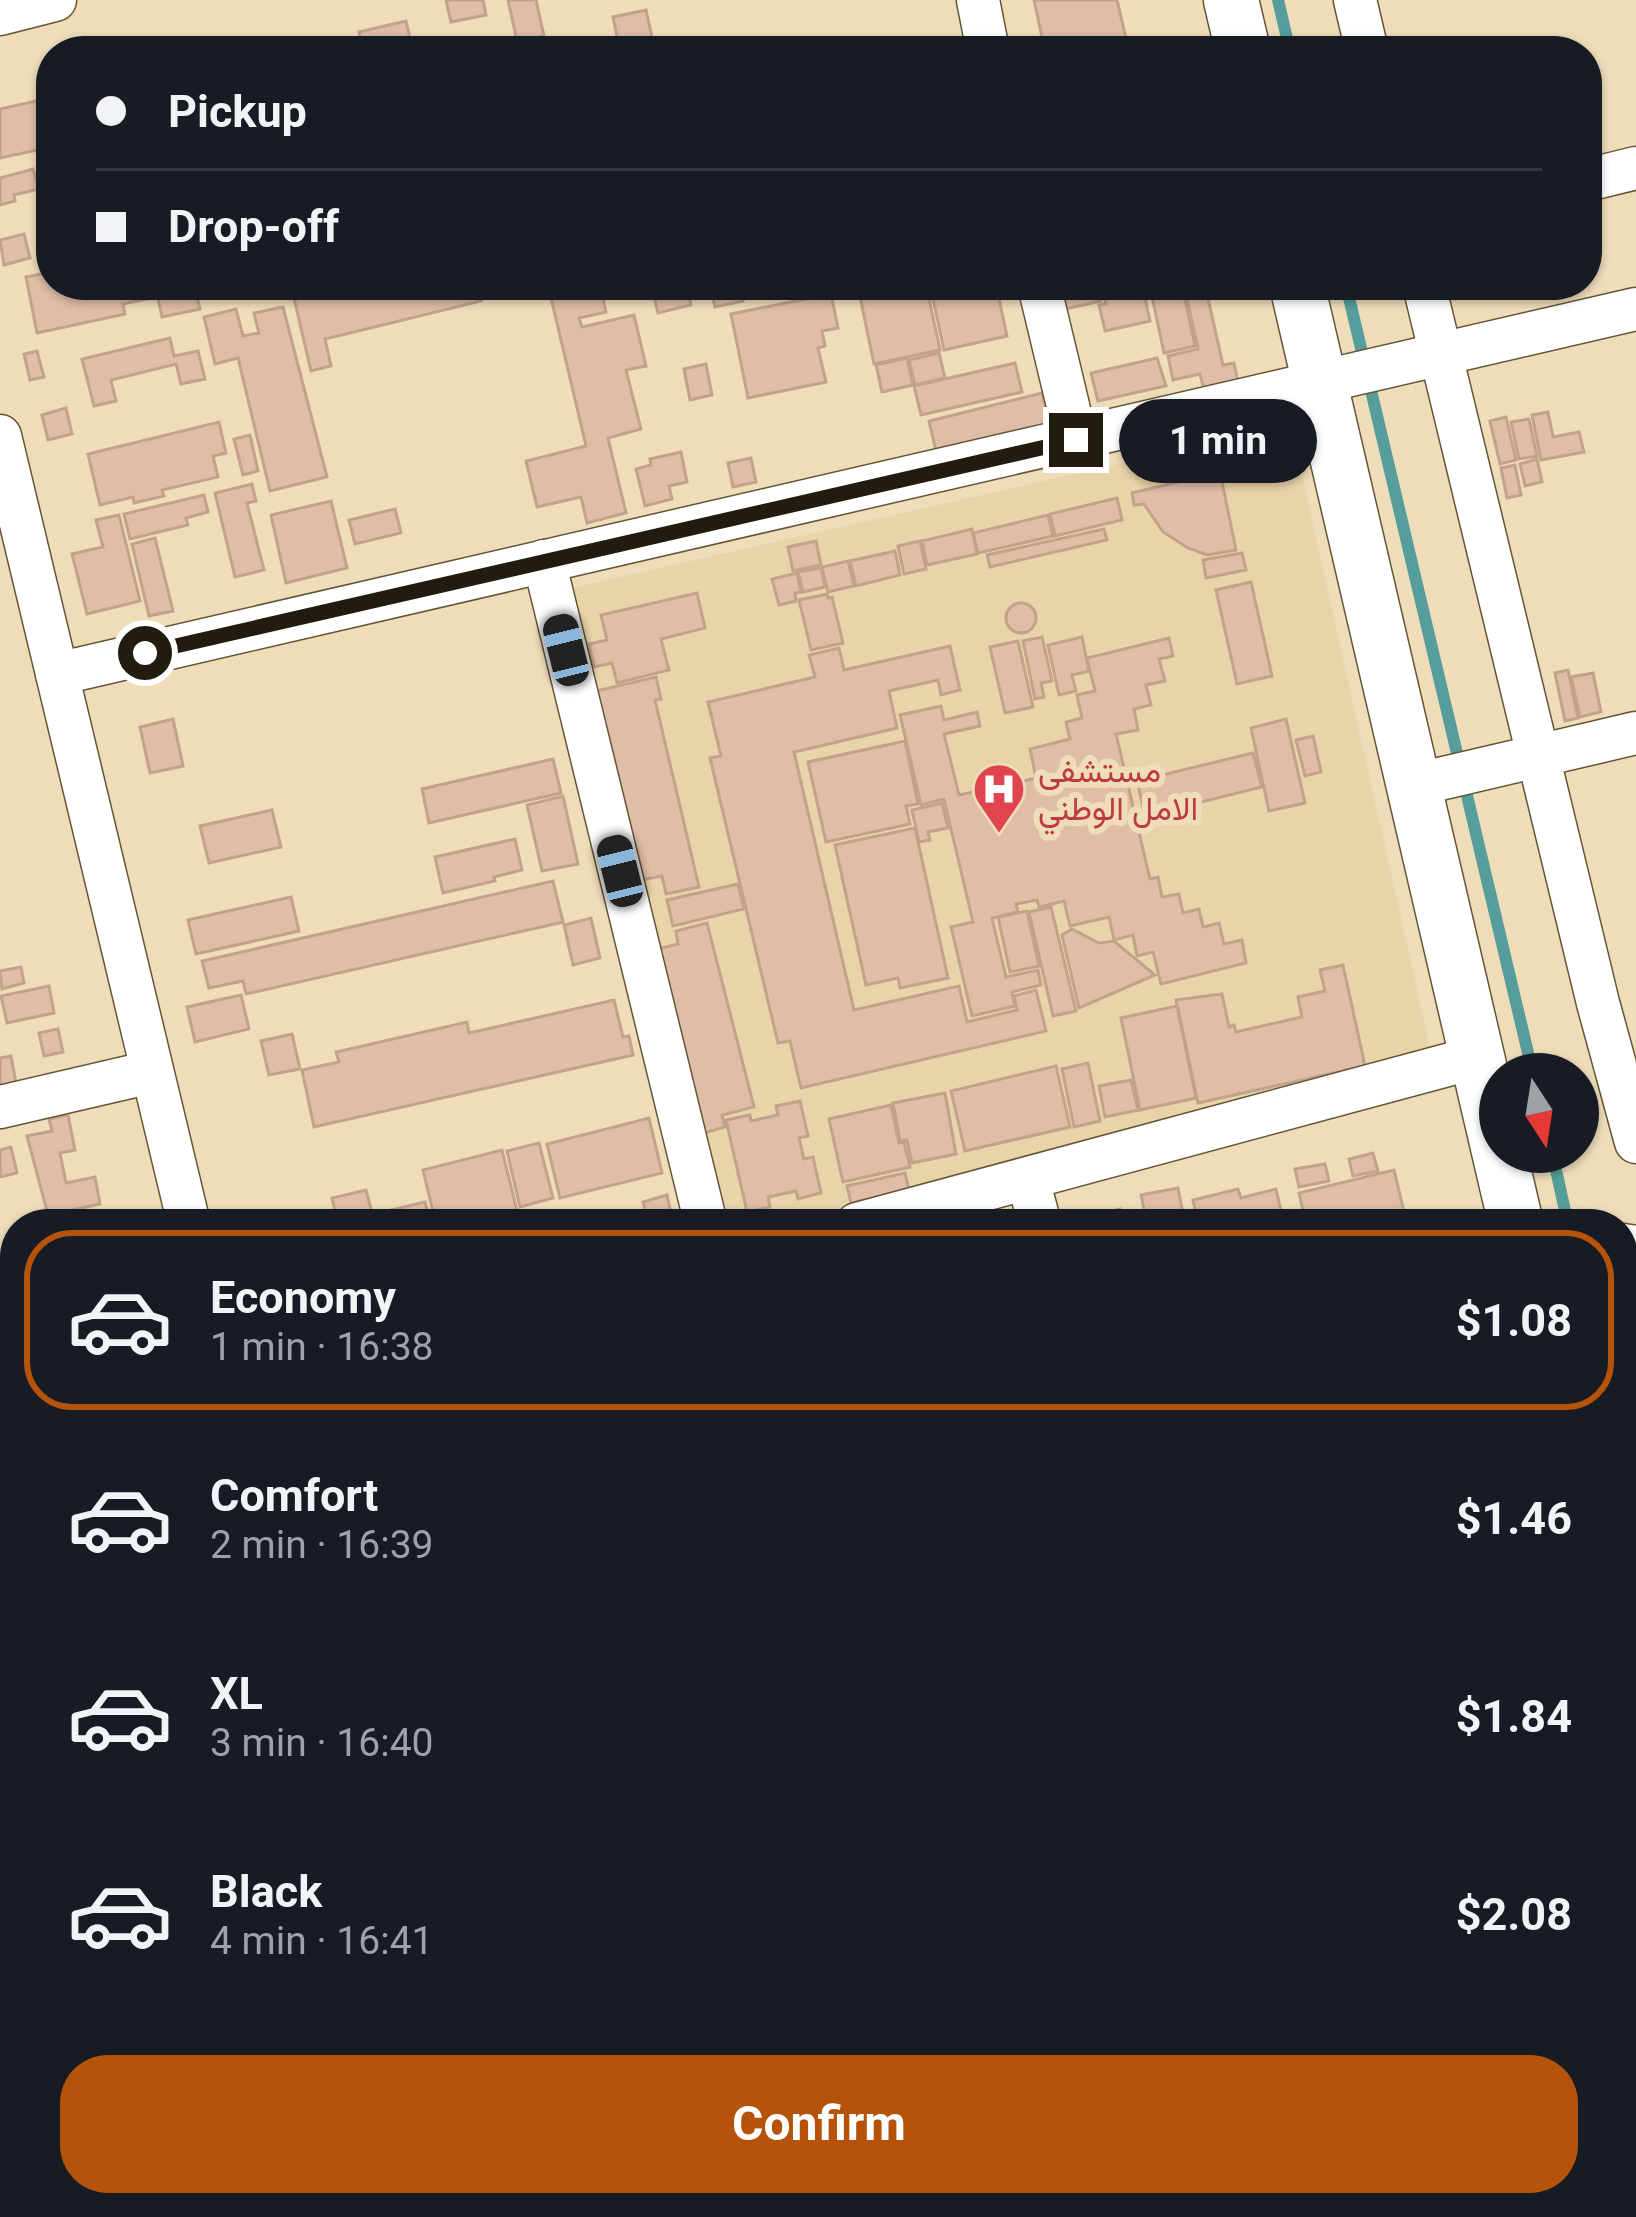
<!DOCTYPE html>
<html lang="en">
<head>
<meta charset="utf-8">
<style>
  body { margin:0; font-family:Roboto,Vazirmatn,sans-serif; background:#20242c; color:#f1f3f6; height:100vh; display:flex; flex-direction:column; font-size:45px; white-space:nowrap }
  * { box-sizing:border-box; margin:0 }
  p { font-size:39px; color:#9ea1a6 }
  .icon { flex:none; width:66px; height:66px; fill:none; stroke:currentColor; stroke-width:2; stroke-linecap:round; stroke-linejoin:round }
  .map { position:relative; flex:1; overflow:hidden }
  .side { position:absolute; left:0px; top:1209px; width:1638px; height:1008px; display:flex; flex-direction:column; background:#171b24; border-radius:48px 48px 0 0; box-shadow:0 3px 9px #0004 }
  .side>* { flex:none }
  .hud { position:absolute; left:36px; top:36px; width:1566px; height:264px; border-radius:48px; box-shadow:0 3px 9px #0004; display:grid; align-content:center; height:264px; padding:0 60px; background:#171b24 }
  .needle { width:78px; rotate:168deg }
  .tools { position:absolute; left:1479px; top:1053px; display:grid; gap:24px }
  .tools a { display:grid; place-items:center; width:120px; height:120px; border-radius:50%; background:#171b24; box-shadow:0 3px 9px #0004; font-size:60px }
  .end { position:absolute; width:54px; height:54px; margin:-27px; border:15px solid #221c0f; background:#fff; box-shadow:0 0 0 6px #fff }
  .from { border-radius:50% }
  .bubble { position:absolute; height:84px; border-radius:42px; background:#171b24; box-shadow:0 3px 9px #0004; font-size:39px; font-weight:700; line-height:84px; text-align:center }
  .car { position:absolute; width:36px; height:72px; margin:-36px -18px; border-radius:15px; box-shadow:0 0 9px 3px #0007; background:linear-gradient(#222 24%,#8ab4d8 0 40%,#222 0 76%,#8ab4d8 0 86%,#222 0) }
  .hud b { display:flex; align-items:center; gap:42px; height:114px; font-size:45px }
  .hud b+b { border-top:3px solid #363941 }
  .hud i { width:30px; height:30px; background:#f1f3f6 }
  ul { padding:21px 0 0; list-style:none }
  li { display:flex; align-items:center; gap:36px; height:180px; margin:0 24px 18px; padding:0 36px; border:6px solid transparent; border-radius:48px }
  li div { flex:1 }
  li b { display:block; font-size:45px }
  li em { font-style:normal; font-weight:700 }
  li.current { border-color:#b45309 }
  li>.icon { width:108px; height:108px; stroke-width:1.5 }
  .action { display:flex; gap:24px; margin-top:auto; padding:24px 60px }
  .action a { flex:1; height:138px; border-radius:48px; background:#b45309; color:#fff; font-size:48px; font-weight:700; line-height:138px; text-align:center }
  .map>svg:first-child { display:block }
  .built { fill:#e9d4aa }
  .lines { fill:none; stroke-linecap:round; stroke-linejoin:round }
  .stream { stroke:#569e9b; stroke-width:12 }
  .building { fill:#dfbda6; stroke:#c3a28c; stroke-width:3 }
  .minor-casing { stroke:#645536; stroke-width:45 }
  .tertiary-casing { stroke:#645536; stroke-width:57 }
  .minor { stroke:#fff; stroke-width:42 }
  .tertiary { stroke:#fff; stroke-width:54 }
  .route { stroke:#221c0f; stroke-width:15 }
  .labels { text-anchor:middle; stroke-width:12; stroke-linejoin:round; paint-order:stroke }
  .health-label { font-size:33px; fill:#be3a42; stroke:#efddba; text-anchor:start }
</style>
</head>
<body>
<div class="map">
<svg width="1636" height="2217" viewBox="0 0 1636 2217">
  <rect width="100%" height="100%" fill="#efddba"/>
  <path class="built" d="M1291,425l146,654 -648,145h-80l-151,-633z"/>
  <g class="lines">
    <g class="stream">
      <path d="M1278,0l12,51"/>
      <path d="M1346,285l187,789"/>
      <path d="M1552,1152l16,72"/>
      <path d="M1623,1464l13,57"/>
    </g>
  </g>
  <g class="building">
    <path d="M446,0h37l3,15 -35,7z"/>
    <path d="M508,0h28l8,36 -27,5z"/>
    <path d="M1034,0h83l12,51h-84z"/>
    <path d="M646,10l9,41h-35l-7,-34z"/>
    <path d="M406,21l7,30h-50l-4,-19z"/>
    <path d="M49,98l2,49 -51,11v-49z"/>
    <path d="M33,169l6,20 -25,6 1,6 -15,4v-27z"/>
    <path d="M24,234l6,24 -26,7 -4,-25z"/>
    <path d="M51,272v13h91l4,14 -23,5 2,10 -88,19 -11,-56z"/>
    <path d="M155,285h39l6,24 -38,8z"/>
    <path d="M332,285h144l5,16 -156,38 6,27 -20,5 -18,-77z"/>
    <path d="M481,285h57l-53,13z"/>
    <path d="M548,285h52l6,27 -27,6 3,9 52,-12 12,51 -20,4 15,59 -33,9 18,75 -39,10 -6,-26 -44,10 -11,-46 60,-15z"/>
    <path d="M651,285h35l5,20 -33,8z"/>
    <path d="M710,285h30l3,16 -28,6z"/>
    <path d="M926,285l14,65 -66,14 -16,-77z"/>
    <path d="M930,285h66l11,51 -63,14z"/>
    <path d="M1064,285h34l3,16 -49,11 -5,-23z"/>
    <path d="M1101,285h41l8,36 -45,10 -6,-26 7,-1z"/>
    <path d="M1182,285l13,61 -31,7 -13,-61z"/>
    <path d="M1184,285h21l18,80 11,-2 4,19 -34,8 -4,-16 -27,6 -5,-24 30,-7z"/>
    <path d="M831,294l7,34 -16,3 3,15 -7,2 8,34 -78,16 -17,-84z"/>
    <path d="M283,307l44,170 -57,14 -32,-133 -23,6 -11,-47 32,-8 7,27 16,-3 -5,-20z"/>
    <path d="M170,338l4,18 24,-5 7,28 -24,5 -5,-20 -65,16 5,21 -22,5 -12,-47z"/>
    <path d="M37,351l7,26 -14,3 -6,-26z"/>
    <path d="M939,353l6,25 -30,7 -6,-25z"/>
    <path d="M907,358l6,27 -31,7 -6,-27z"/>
    <path d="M1157,358l9,28 -68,15 -7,-28z"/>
    <path d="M1015,363l7,29 -101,23 -7,-29z"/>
    <path d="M706,364l6,31 -22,5 -6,-31z"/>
    <path d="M1042,393l8,31 -114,27 -7,-30z"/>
    <path d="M66,408l6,26 -24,6 -6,-25z"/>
    <path d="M1548,412l5,25 26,-5 5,20 -43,8 -9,-45z"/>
    <path d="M1506,417l10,43 -16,4 -10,-43z"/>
    <path d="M1529,419l8,37 -18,3 -8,-37z"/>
    <path d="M219,422l7,31 -13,3 5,21 -56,13 2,6 -30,7 -1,-6 -33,8 -12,-51z"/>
    <path d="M250,435l8,36 -15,4 -9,-36z"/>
    <path d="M681,452l6,30 -18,4 3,13 -27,7 -9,-37 15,-4 -1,-6z"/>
    <path d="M751,458l5,24 -23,5 -5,-24z"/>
    <path d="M1537,459l5,23 -17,4 -5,-22z"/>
    <path d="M1515,465l6,30 -14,3 -6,-30z"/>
    <path d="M1220,472l16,78 -29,5 -19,-7 -25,-16 -19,-28 -10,1 -2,-12z"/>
    <path d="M252,484l4,17 -9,2 17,67 -29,7 -20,-84z"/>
    <path d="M204,495l4,17 -22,6 2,7 -58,14 -6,-25z"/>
    <path d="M1117,498l5,22 -67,16 -5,-22z"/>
    <path d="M331,501l16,67 -61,15 -15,-68z"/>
    <path d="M395,509l6,24 -46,11 -6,-24z"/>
    <path d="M119,515l21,86 -53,13 -15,-60 31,-7 -7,-27z"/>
    <path d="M1048,515l5,21 -75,17 -5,-20z"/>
    <path d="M972,529l5,25 -50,11 -5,-24z"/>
    <path d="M1104,529l3,11 -117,27 -3,-12z"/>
    <path d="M155,538l18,73 -24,5 -17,-72z"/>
    <path d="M816,541l5,24 -28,6 -5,-24z"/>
    <path d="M920,541l6,28 -22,5 -6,-28z"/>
    <path d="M895,551l5,24 -44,11 -6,-25z"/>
    <path d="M1242,553l4,17 -40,8 -3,-18z"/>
    <path d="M848,561l6,25 -26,6 -6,-25z"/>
    <path d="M821,568l4,19 -22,5 -5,-20z"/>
    <path d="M797,573l4,19 -6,1 1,8 -17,4 -7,-26z"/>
    <path d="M1251,582l21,94 -35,8 -21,-94z"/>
    <path d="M697,593l8,35 -44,11 8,31 -52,13 -5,-20 -18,4 -5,-23 18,-4 -6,-25z"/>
    <path d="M827,594l1,4 4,-1 11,46 -32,7 -12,-50z"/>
    <circle cx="1021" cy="618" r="15"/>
    <path d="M1042,637l10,44 -11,2 3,14 -9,2 -12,-58z"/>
    <path d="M1082,637l7,34 -17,4 4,16 -17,4 -11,-50z"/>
    <path d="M1169,638l4,18 -14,3 6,22 -19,4 5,20 -17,4 4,21 -22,4 34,145 8,-2 4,20 17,-3 4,19 16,-4 4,18 16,-4 5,21 18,-4 4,23 -85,21 -8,-32 -16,4 -4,-21 -19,5 -5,-23 -39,9 -6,-25 -25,6 -2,-7 -21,4 2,8 -26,6 14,59 32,-7 3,15 -29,7 3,14 -43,10 -21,-89 22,-5 -29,-123 -23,6 -21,-90 41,-9 3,14 33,-8 3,14 -36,8 15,61 27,-6 2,9 25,-6 -2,-8 25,-6 -6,-29 40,-10 -4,-17 16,-4 -5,-23 18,-4 -8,-33z"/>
    <path d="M1018,641l15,66 -28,6 -15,-66z"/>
    <path d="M950,646l10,44 -19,5 -3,-15 -49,11 8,37 -103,24 60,258 105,-24 8,36 50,-12 -3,-14 22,-6 10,41 -245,57 -11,-47 -12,2 -68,-285 11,-2 -13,-54 107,-25 -6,-22 30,-7 5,22z"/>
    <path d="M1568,670l10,48 -13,3 -10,-48z"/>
    <path d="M1593,673l8,39 -21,5 -9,-40z"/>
    <path d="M656,677l5,22 -6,1 44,187 -33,7 -4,-18 -21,4 -45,-189z"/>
    <path d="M173,719l10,47 -33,7 -10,-46z"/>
    <path d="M1286,719l19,84 -36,8 -18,-83z"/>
    <path d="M1313,736l8,36 -16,4 -9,-36z"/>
    <path d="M905,741l13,63 -12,2 4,18 -84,18 -18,-80z"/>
    <path d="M1253,753l9,34 -117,29 -8,-35z"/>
    <path d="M553,759l8,34 -132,30 -7,-34z"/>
    <path d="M563,796l15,68 -36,7 -15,-66z"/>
    <path d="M942,803l6,25 -20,4 2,8 -11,2 -7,-32z"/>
    <path d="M272,810l9,37 -72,16 -9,-37z"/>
    <path d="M915,828l33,150 -48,10 -2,-10 -32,7 -31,-140z"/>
    <path d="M515,839l7,31 -28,7 1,4 -52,12 -8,-36z"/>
    <path d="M553,881l10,41 -317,72 -3,-13 -34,7 -7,-27z"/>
    <path d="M738,884l6,25 -71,17 -6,-26z"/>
    <path d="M291,897l8,34 -103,23 -8,-34z"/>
    <path d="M1051,907l25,104 -23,5 -24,-104z"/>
    <path d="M1027,911l12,55 -29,6 -12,-55z"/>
    <path d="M591,918l9,40 -27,7 -9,-40z"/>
    <path d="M707,923l47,184 -32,8 3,12 -21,6 -47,-184 21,-5 -2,-13z"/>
    <path d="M1072,929l27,14 15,-2 41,34 -76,33 -17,-73z"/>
    <path d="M1343,965l22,101 -167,37 -22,-103 46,-6 7,33 5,-2 2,7 66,-15 -4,-20 27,-6 -5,-21z"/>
    <path d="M21,967l3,16 -22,6 -2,-18z"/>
    <path d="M49,986l5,27 -47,10 -6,-27z"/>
    <path d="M241,995l8,34 -54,13 -8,-35z"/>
    <path d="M614,1000l9,37 6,-1 4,19 -319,72 -12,-57 37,-8 -3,-10 131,-30 2,11z"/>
    <path d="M1177,1006l19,92 -56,12 -19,-92z"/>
    <path d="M58,1029l5,23 -19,4 -5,-23z"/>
    <path d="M292,1034l8,35 -31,6 -8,-34z"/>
    <path d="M11,1056l5,27 -16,4v-29z"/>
    <path d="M1088,1063l12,58 -26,6 -12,-58z"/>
    <path d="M1056,1066l14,61 -105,24 -14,-60z"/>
    <path d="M1131,1080l7,30 -33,7 -6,-31z"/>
    <path d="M945,1093l11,61 -44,9 -5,-23 -7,1 -7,-38z"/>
    <path d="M800,1101l8,35 -9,2 5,21 9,-2 8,36 -23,6 -2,-8 -28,6 2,10 -23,5 -21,-92 24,-5 1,6 27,-6 -2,-9z"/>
    <path d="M891,1105l8,38 5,-1 6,25 -67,15 -14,-63z"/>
    <path d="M68,1115l7,35 -15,3 6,30 29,-6 5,27 -52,11 -21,-79 25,-5 -3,-12z"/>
    <path d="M649,1118l13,55 -102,25 -13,-54z"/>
    <path d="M539,1143l14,55 -33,9 -13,-56z"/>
    <path d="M11,1147l6,26 -17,4v-27z"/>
    <path d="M502,1150l16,65 -38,9h-44l-13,-54z"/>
    <path d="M1373,1153l5,18 -25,5 -4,-17z"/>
    <path d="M1325,1164l4,17 -30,6 -4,-18z"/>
    <path d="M1394,1170l13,54h-101l-7,-31z"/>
    <path d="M905,1173l4,17 -58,13 -4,-17z"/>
    <path d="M1178,1188l7,36h-38l-6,-29z"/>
    <path d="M1238,1189l3,9 35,-9 8,35h-86l-5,-24z"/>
    <path d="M366,1190l9,34h-37l-6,-26z"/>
    <path d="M667,1195l6,27 -24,2 -6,-22z"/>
    <path d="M425,1202l6,22h-50l-3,-11z"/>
    <path d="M1120,1209l3,15h-39l-1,-7z"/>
    <path d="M3,1260l11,43 -14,3v-45z"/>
    <path d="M15,2088v70l-1,1 -14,-67z"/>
    <path d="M1636,2198v19h-86l73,-15z"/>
    <path d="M35,2202h30l3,15h-29z"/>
    <path d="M71,2202h73l3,13 -73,2z"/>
    <path d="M181,2202h114l1,2 -57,13h-55z"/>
    <path d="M900,2202h8l4,15 -67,-1z"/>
    <path d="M1071,2202h39l4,15h-50l-3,-12z"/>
    <path d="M1383,2202h100l-67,15h-30z"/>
  </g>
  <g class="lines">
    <g class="minor-casing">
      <g id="minor">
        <path d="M978,0l10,51"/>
        <path d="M1355,0l12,51"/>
        <path d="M0,14l55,-14"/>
        <path d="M1587,180l49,-12"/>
        <path d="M1039,285l37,154"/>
        <path d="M1424,285l174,718 38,139"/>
        <path d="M0,436l189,788"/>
        <path d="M544,561l162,663"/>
        <path d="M57,674l1579,-365"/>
        <path d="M1414,785l222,-52"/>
        <path d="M0,1107l151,-35"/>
        <path d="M1028,1180l12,44"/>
        <path d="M857,1224l620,-167"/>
        <path d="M1623,1245l13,2"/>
        <path d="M0,1432l15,-4"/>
        <path d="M1623,1608l13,-3"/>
        <path d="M0,1749l15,-4"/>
        <path d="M0,2026l15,-4"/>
        <path d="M322,2202l4,15"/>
        <path d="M960,2202l4,15"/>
        <path d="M1342,2202l3,15"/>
        <path d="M412,2217l65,-15"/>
      </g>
    </g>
    <g class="tertiary-casing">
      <g id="tertiary">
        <path d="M1231,0l12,51"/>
        <path d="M1297,285l219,939"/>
        <path d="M1623,1686l13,57"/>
      </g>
    </g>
    <use href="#minor" class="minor"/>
    <use href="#tertiary" class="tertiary"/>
  </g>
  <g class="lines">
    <path class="route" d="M145,653l931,-213"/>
  </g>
  <defs>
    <g id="hospital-pin" transform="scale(2.7)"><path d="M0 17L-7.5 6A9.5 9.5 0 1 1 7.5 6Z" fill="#e0444e" stroke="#efddba"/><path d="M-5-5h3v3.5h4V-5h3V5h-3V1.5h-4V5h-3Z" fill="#fff"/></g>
  </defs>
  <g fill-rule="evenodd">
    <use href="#hospital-pin" x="999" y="789"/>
  </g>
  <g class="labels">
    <g class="health-label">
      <text x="1038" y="782">مستشفى<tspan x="1038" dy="38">الامل الوطني</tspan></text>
    </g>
  </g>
</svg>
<div class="tools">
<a><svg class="needle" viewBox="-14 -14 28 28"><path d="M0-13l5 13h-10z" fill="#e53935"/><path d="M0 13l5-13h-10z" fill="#9ea1a6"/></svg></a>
</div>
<i class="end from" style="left:145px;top:653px"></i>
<i class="end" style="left:1076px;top:440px"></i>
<div class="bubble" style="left:1119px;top:399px;width:198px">1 min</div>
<i class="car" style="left:566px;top:650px;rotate:346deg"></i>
<i class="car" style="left:620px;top:871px;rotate:346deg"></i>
<div class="hud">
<b><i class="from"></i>Pickup</b>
<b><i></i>Drop-off</b>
</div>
<section class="side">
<ul>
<li class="current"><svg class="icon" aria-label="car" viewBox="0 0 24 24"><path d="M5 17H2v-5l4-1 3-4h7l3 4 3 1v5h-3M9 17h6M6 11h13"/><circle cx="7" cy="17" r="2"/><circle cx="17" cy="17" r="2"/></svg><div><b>Economy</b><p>1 min · 16:38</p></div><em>$1.08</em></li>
<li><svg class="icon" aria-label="car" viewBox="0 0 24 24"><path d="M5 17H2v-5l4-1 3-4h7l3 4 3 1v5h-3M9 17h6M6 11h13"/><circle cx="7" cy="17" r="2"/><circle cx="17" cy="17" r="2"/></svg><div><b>Comfort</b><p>2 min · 16:39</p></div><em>$1.46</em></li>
<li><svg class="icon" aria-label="car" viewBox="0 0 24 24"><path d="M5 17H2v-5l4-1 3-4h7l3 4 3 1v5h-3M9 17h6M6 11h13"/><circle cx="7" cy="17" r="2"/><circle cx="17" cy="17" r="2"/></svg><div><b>XL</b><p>3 min · 16:40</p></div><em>$1.84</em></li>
<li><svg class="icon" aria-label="car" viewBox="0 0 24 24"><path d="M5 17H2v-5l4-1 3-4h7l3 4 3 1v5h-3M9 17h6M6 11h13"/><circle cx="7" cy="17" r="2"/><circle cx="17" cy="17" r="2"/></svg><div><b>Black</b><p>4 min · 16:41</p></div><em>$2.08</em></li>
</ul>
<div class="action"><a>Confirm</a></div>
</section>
</div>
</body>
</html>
